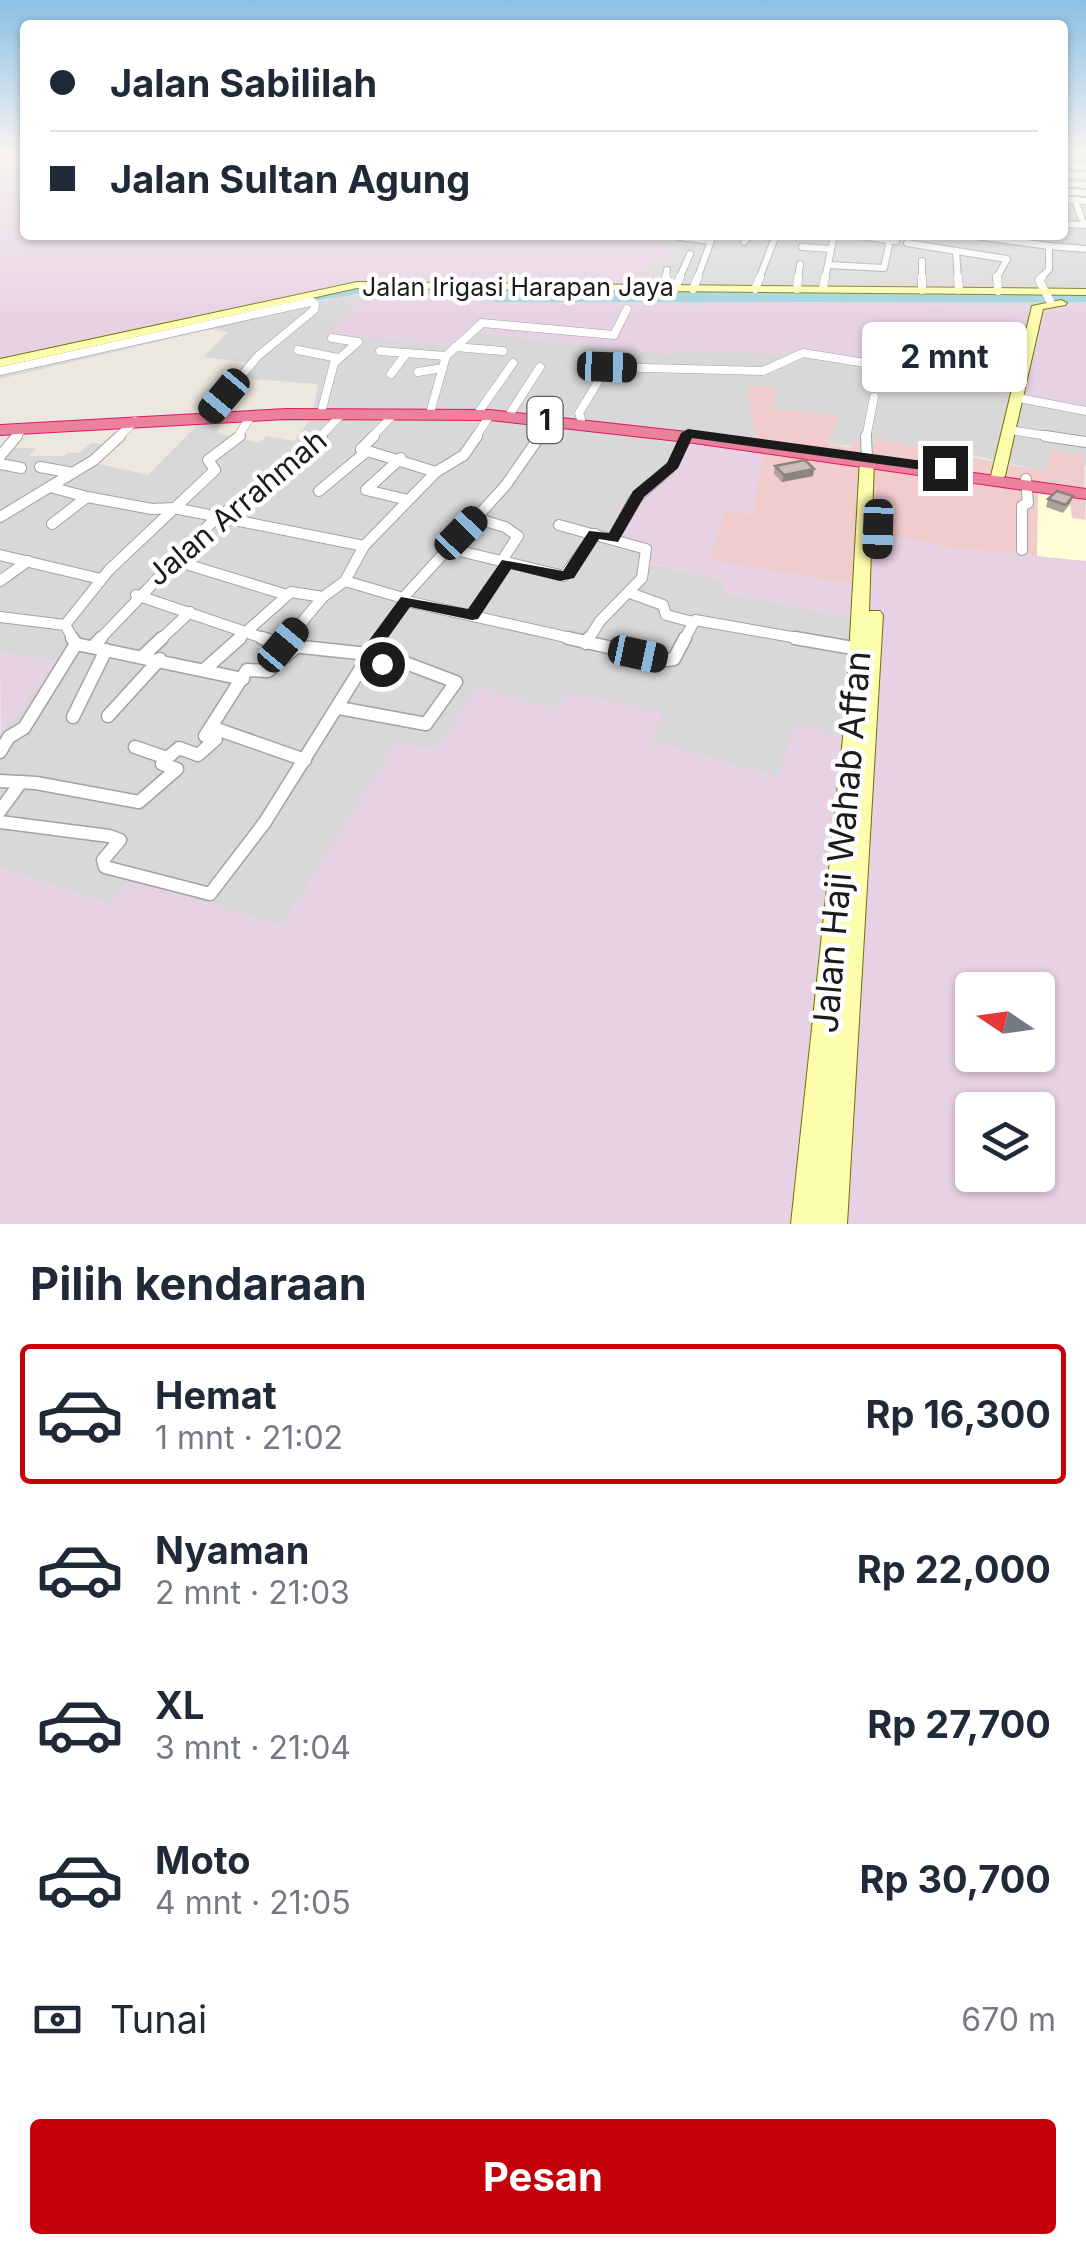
<!DOCTYPE html>
<html lang="id">
<head>
<meta charset="utf-8">
<style>
  body { margin:0; font-family:Inter,sans-serif; background:#f2f2f3; color:#1f2937; height:100vh; display:flex; flex-direction:column; font-size:38px; white-space:nowrap }
  * { box-sizing:border-box; margin:0 }
  p { font-size:32px; color:#747a83 }
  .icon { flex:none; width:55px; height:55px; fill:none; stroke:currentColor; stroke-width:2; stroke-linecap:round; stroke-linejoin:round }
  .map { position:relative; height:1224px; overflow:hidden }
  .drawer { display:flex; flex-direction:column; background:#fff; flex:1 }
  .drawer>* { flex:none }
  .banner { position:absolute; left:20px; top:20px; width:1048px; height:220px; border-radius:10px; box-shadow:0 2px 8px #0004; display:grid; align-content:center; height:220px; padding:0 30px; background:#fff }
  .needle { width:65px; rotate:283deg }
  .buttons { position:absolute; left:955px; top:972px; display:grid; gap:20px }
  .buttons a { display:grid; place-items:center; width:100px; height:100px; border-radius:10px; background:#fff; box-shadow:0 2px 8px #0004; font-size:50px }
  .end { position:absolute; width:45px; height:45px; margin:-22px; border:12px solid #1b1b1b; background:#fff; box-shadow:0 0 0 5px #fff }
  .from { border-radius:50% }
  .bubble { position:absolute; height:70px; border-radius:10px; background:#fff; box-shadow:0 2px 8px #0004; font-size:32px; font-weight:700; line-height:70px; text-align:center }
  .car { position:absolute; width:30px; height:60px; margin:-30px -15px; border-radius:12px; box-shadow:0 0 8px 2px #0007; background:linear-gradient(#222 24%,#8ab4d8 0 40%,#222 0 76%,#8ab4d8 0 86%,#222 0) }
  .banner b { display:flex; align-items:center; gap:35px; height:95px; font-size:38px }
  .banner b+b { border-top:2px solid #e0e1e3 }
  .banner i { width:25px; height:25px; background:#1f2937 }
  ul { padding:0; list-style:none }
  li { display:flex; align-items:center; gap:30px; height:140px; margin:0 20px 15px; padding:0 10px; border:5px solid transparent; border-radius:10px }
  li div { flex:1 }
  li b { display:block; font-size:38px }
  li em { font-style:normal; font-weight:700 }
  li.on { border-color:#c5000a }
  li>.icon { width:90px; height:90px; stroke-width:1.5 }
  h2 { padding:0 30px; font-size:45px; line-height:120px }
  .pay { display:flex; align-items:center; gap:25px; height:110px; padding:0 30px; font-size:38px }
  .pay p { margin-inline-start:auto }
  .cta { display:flex; gap:20px; margin-top:auto; padding:20px 30px }
  .cta a { flex:1; height:115px; border-radius:10px; background:#c5000a; color:#fff; font-size:40px; font-weight:700; line-height:115px; text-align:center }
  .map>svg:first-child { display:block }
  .residential { fill:#d9d8d8 }
  .commercial { fill:#f0cccd }
  .industrial { fill:#e7d1e4; fill-rule:evenodd }
  .education { fill:#fffdd6 }
  .water { fill:#9cd3de }
  .lines { fill:none; stroke-linecap:round; stroke-linejoin:round }
  .river { fill:#9cd3de; fill-rule:evenodd }
  .street-far3-casing { stroke:#a2a2a2; stroke-width:8 }
  .street-far2-casing { stroke:#a2a2a2; stroke-width:9 }
  .street-far1-casing { stroke:#a2a2a2; stroke-width:12 }
  .street-casing { stroke:#a2a2a2; stroke-width:15 }
  .secondary-casing { stroke:#6d7300; stroke-width:2 }
  .highway-casing { stroke:#de1967; stroke-width:2 }
  .street-far3 { stroke:#fff; stroke-width:6 }
  .street-far2 { stroke:#fff; stroke-width:8 }
  .street-far1 { stroke:#fff; stroke-width:10 }
  .street { stroke:#fff; stroke-width:12 }
  .secondary { fill:#fdfdae; fill-rule:evenodd }
  .highway { fill:#eb819a; fill-rule:evenodd }
  .wall { fill:#ada39c }
  .shaded-wall { fill:#8d847f }
  .building { fill:#c9bdb5; stroke:#8d847f; stroke-width:2.5 }
  .route { fill:#1b1b1b }
  .labels { text-anchor:middle; stroke-width:9; stroke-linejoin:round; paint-order:stroke }
  .far-street-label { font-size:25px; fill:#1b1b1b; stroke:#fff }
  .shield { fill:#fff; stroke:#5f5f5f; stroke-width:2.5 }
  .shield-label { font-size:28px; font-weight:bold; fill:#1b1b1b }
  .street-label { font-size:30px; fill:#1b1b1b; stroke:#fff }
  .near-street-label { font-size:35px; fill:#1b1b1b; stroke:#fff }
</style>
</head>
<body>
<div class="map">
<svg width="1086" height="1224" viewBox="0 0 1086 1224">
  <rect width="100%" height="100%" fill="#ede8df"/>
  <g class="residential">
    <path d="M1063,153h23v149l-48,4 -329,-5 -8,5 -60,-5 18,-22 -18,-3 19,-20 -4,-14 7,-5 48,5 4,-5 13,-2h334z"/>
    <path d="M352,294l21,6 -41,33 121,13 15,-15 198,23 20,-3 101,3 168,29 131,31v52l-5,-1 3,-9 -31,-6 -9,21 -85,-19 -132,-8 11,-28 -63,-7 -11,37 -118,101 -4,15 81,18 3,13 135,27 -11,119 -72,38 -127,-35 10,-29 -103,-4 -121,41 -42,-4 -113,180 -152,-45 -20,23 -110,-36v-135l53,-72 -53,-9v-204h36l-7,8h35l5,-4 10,1 12,-10 23,2 -19,18 53,12 51,-52 23,-2 -6,12 43,10 8,-7 27,5 18,-24 6,-33 -80,-6 12,-15 -47,-6 25,-25 -17,-3 -211,50v-8z"/>
  </g>
  <path class="commercial" d="M747,386l28,2v21l64,7 -11,28 23,4 4,-7 19,3 3,-5 166,32 9,-21 32,5 2,106 -142,-14 -80,-17 -3,56 -152,-26 16,-50 27,4 12,-67 -9,-10z"/>
  <g class="industrial">
    <path d="M0,153h25v82h703l-13,2 -4,5 -48,-5 -6,4 14,4 -6,12 -5,-1 -18,19 18,4 -18,22 59,5 8,-5 329,5 48,-4v112l-131,-31 -168,-29 -101,-3 -20,3 -198,-23 -15,15 -123,-13 27,-24 -9,-2 23,-7 -30,-12 -341,75z"/>
    <path d="M682,437l82,9 -11,68 -28,-3 -15,49 150,26 3,-57 81,18 142,14v663h-1086v-356l110,36 20,-24 152,46 113,-181 42,5 40,-63 80,22 10,-17 95,21 -10,29 125,35 20,-53 53,15 11,-119 -135,-27 -3,-13 -82,-19 4,-13 -39,-7 14,-34 42,-38zM972,990h66v65h-66zM972,1110h66v65h-66z"/>
    <path d="M0,652l54,9 -2,9 -51,63z"/>
  </g>
  <path class="education" d="M1038,491l31,1 3,26 14,2v41l-49,-5z"/>
  <path class="water" d="M341,288l745,4v10h-587l-77,-8h-70z"/>
  <g class="lines">
    <path class="river" d="M371,286l6,3 -2,2 -68,11 -6,-3 6,-3z"/>
    <g class="street-far3-casing">
      <g id="street-far3">
        <path d="M1062,156l24,2"/>
        <path d="M1062,165l24,2"/>
        <path d="M1062,174l24,2"/>
        <path d="M1062,183l24,2"/>
        <path d="M1062,191l24,2"/>
        <path d="M1062,199l24,2"/>
        <path d="M1075,200l9,25"/>
        <path d="M1062,224l24,1"/>
        <path d="M853,235l43,6"/>
        <path d="M968,235l81,11v23l-9,10"/>
        <path d="M680,237l31,4 -14,38"/>
        <path d="M744,242l5,-7"/>
        <path d="M907,243l49,8 2,28"/>
        <path d="M1049,246l37,3"/>
        <path d="M802,247l29,2"/>
        <path d="M956,251l51,8 -11,20"/>
        <path d="M922,261v18"/>
        <path d="M829,265l55,3 6,-28"/>
        <path d="M665,279l2,-9"/>
        <path d="M679,279l11,-25"/>
        <path d="M759,279l17,-44"/>
        <path d="M798,279l2,-15"/>
        <path d="M825,279l9,-44"/>
      </g>
    </g>
    <g class="street-far2-casing">
      <g id="street-far2">
        <path d="M922,277v13"/>
        <path d="M958,277l1,13"/>
        <path d="M997,277l1,14"/>
        <path d="M1042,277l-3,3 12,23"/>
        <path d="M663,288l3,-11"/>
        <path d="M823,288l2,-11"/>
        <path d="M675,289l5,-12"/>
        <path d="M693,289l5,-12"/>
        <path d="M755,289l5,-12"/>
        <path d="M797,289l1,-12"/>
        <path d="M332,338l26,4"/>
        <path d="M455,347l48,4"/>
        <path d="M298,350l40,8"/>
        <path d="M380,351l66,5"/>
        <path d="M0,371l310,-69"/>
        <path d="M418,372l25,-4"/>
        <path d="M391,374l15,-20"/>
        <path d="M1019,398l67,13"/>
        <path d="M322,409l12,-46 24,-21"/>
        <path d="M480,410l33,-47"/>
        <path d="M511,412l29,-45"/>
        <path d="M430,413l16,-57 36,-33 132,12 13,-26"/>
        <path d="M209,414l49,-58 56,-46 1,-6 -8,-6"/>
        <path d="M581,419l-2,-6 28,-46 156,4 40,-18 218,35"/>
        <path d="M1010,430l51,8"/>
        <path d="M15,438l8,-10"/>
        <path d="M117,438l18,-17"/>
        <path d="M237,438l14,-22"/>
        <path d="M319,438l22,-23"/>
        <path d="M371,438l23,-24"/>
        <path d="M475,438l15,-23"/>
        <path d="M539,438l12,-18"/>
        <path d="M686,438l2,-5"/>
        <path d="M866,438l8,-41"/>
      </g>
    </g>
    <g class="street-far1-casing">
      <g id="street-far1">
        <path d="M866,436l1,23"/>
        <path d="M1045,436l41,6"/>
        <path d="M361,449l75,23"/>
        <path d="M361,449l13,-13"/>
        <path d="M0,456l17,-20"/>
        <path d="M401,458l-35,32 42,10"/>
        <path d="M0,464l21,4"/>
        <path d="M40,467l33,6"/>
        <path d="M50,487l37,10 -35,27"/>
        <path d="M319,491l48,-40"/>
        <path d="M87,497l65,12 22,-1 190,38"/>
        <path d="M0,517l94,-57 26,-24"/>
        <path d="M475,518l30,9 13,9 -17,26"/>
        <path d="M559,525l87,24 -4,29 -42,43 -12,19"/>
        <path d="M613,538l20,-37 40,-36 14,-29"/>
        <path d="M447,548l117,28 31,-42"/>
        <path d="M1022,550v-44l6,-3 -2,-24"/>
        <path d="M0,555l101,24"/>
        <path d="M189,565l98,30"/>
        <path d="M0,581l28,-20"/>
        <path d="M345,581l58,17"/>
        <path d="M630,593l33,12 3,10 27,7"/>
        <path d="M136,595l133,45"/>
        <path d="M406,601l173,39"/>
        <path d="M472,615l35,-51"/>
        <path d="M0,617l65,8"/>
        <path d="M74,640l-9,-15 44,-55 106,-100 -7,-10 32,-24"/>
        <path d="M99,640l110,-115 113,-89"/>
        <path d="M160,640l30,-28"/>
        <path d="M237,640l54,-48 32,5"/>
        <path d="M287,640l36,-43 22,-16 19,-35 72,-74 28,-17 13,-19"/>
        <path d="M378,640l28,-39 -3,-3 103,-113 34,-49"/>
        <path d="M684,640l11,-20 114,20"/>
      </g>
    </g>
    <g class="street-casing">
      <g id="street">
        <path d="M72,638l4,6 167,35"/>
        <path d="M262,638l21,7 85,9 15,10 20,-2 53,20 -30,42 -87,-16"/>
        <path d="M568,638l98,22 8,-1 11,-21"/>
        <path d="M795,638l69,12"/>
        <path d="M586,643l3,-5"/>
        <path d="M283,645l6,-7"/>
        <path d="M93,647l8,-9"/>
        <path d="M143,656l19,-18"/>
        <path d="M205,669l35,-31"/>
        <path d="M108,716l52,-57"/>
        <path d="M73,717l33,-67"/>
        <path d="M211,727l94,33"/>
        <path d="M135,747l32,11 12,-10 19,7 18,-16 -11,-3 42,-66 21,1 27,-23"/>
        <path d="M0,752l9,-15 15,-9 52,-84"/>
        <path d="M0,781l36,2 103,19 38,-33 -15,-5 4,-5"/>
        <path d="M0,811l21,-29"/>
        <path d="M0,822l109,14 11,4 -17,20 2,7 105,27 55,-72 115,-184"/>
      </g>
    </g>
    <g class="secondary-casing">
      <g id="secondary">
        <path d="M357,282l729,7v6l-729,-7 -357,79v-8z"/>
        <path d="M1061,300l6,3 -2,2 -22,4 -38,167 -7,4 -5,-1 -2,-3 41,-170z"/>
        <path d="M867,455l7,4 -5,152h11l3,4 -36,609h-56l55,-514 14,-251z"/>
      </g>
    </g>
    <g class="highway-casing">
      <path id="highway" d="M287,409l203,1 197,22 399,57v10l-399,-57 -197,-22 -203,-1 -287,16v-10z"/>
    </g>
    <use href="#street-far3" class="street-far3"/>
    <use href="#street-far2" class="street-far2"/>
    <use href="#street-far1" class="street-far1"/>
    <use href="#street" class="street"/>
    <use href="#secondary" class="secondary"/>
    <use href="#highway" class="highway"/>
  </g>
  <g class="wall">
    <path d="M775,466l39,3 -1,7 -31,6 -8,-8z"/>
    <path d="M1073,496l-3,8 -7,9 -17,-6 2,-8z"/>
  </g>
  <path class="shaded-wall" d="M814,469l-1,7 -31,6 2,-7z"/>
  <g class="building">
    <path d="M805,460l9,9 -30,6 -9,-9z"/>
    <path d="M1057,491l16,5 -7,9 -18,-6z"/>
  </g>
  <linearGradient id="sky" x2="0" y2="1"><stop stop-color="#89c0e4"/><stop offset="0.47" stop-color="#f7f5f1"/><stop offset="1" stop-color="#f7f5f1" stop-opacity="0"/></linearGradient>
  <rect width="1086" height="324" fill="url(#sky)"/>
  <path class="route" d="M688,429l257,35 7,4 -7,5 -253,-35 -14,30 -34,29 -26,45 -19,-3 -25,39 -14,3 -49,-12 -33,50 -6,1 -62,-13 -33,46 12,7v8c-11,3 -24,-5 -30,-14l42,-57 67,12 34,-49 61,11 26,-40 20,2 24,-42 34,-28 14,-30z"/>
  <g class="labels">
    <g class="far-street-label">
      <text x="518" y="296">Jalan Irigasi Harapan Jaya</text>
    </g>
    <rect class="shield" x="527.5" y="397" width="35" height="46" rx="8"/>
    <g class="shield-label">
      <text x="545" y="430">1</text>
    </g>
    <g class="street-label">
      <text transform="translate(237 508) rotate(-40)" y="10">Jalan Arrahmah</text>
    </g>
    <g class="near-street-label">
      <text transform="translate(842 842) rotate(-85)" y="12">Jalan Haji Wahab Affan</text>
    </g>
  </g>
</svg>
<div class="buttons">
<a><svg class="needle" viewBox="-14 -14 28 28"><path d="M0-13l5 13h-10z" fill="#e53935"/><path d="M0 13l5-13h-10z" fill="#747a83"/></svg></a>
<a><svg class="icon" aria-label="layers" viewBox="0 0 24 24"><path d="M12 4l9 5-9 5-9-5zM3 14l9 5 9-5"/></svg></a>
</div>
<i class="end from" style="left:382px;top:664px"></i>
<i class="end" style="left:945px;top:468px"></i>
<div class="bubble" style="left:862px;top:322px;width:165px">2 mnt</div>
<i class="car" style="left:607px;top:367px;rotate:92deg"></i>
<i class="car" style="left:224px;top:396px;rotate:220deg"></i>
<i class="car" style="left:878px;top:529px;rotate:182deg"></i>
<i class="car" style="left:461px;top:533px;rotate:44deg"></i>
<i class="car" style="left:283px;top:645px;rotate:40deg"></i>
<i class="car" style="left:638px;top:654px;rotate:102deg"></i>
<div class="banner">
<b><i class="from"></i>Jalan Sabililah</b>
<b><i></i>Jalan Sultan Agung</b>
</div>
</div>
<section class="drawer">
<h2>Pilih kendaraan</h2>
<ul>
<li class="on"><svg class="icon" aria-label="car" viewBox="0 0 24 24"><path d="M5 17H2v-5l4-1 3-4h7l3 4 3 1v5h-3M9 17h6M6 11h13"/><circle cx="7" cy="17" r="2"/><circle cx="17" cy="17" r="2"/></svg><div><b>Hemat</b><p>1 mnt · 21:02</p></div><em>Rp 16,300</em></li>
<li><svg class="icon" aria-label="car" viewBox="0 0 24 24"><path d="M5 17H2v-5l4-1 3-4h7l3 4 3 1v5h-3M9 17h6M6 11h13"/><circle cx="7" cy="17" r="2"/><circle cx="17" cy="17" r="2"/></svg><div><b>Nyaman</b><p>2 mnt · 21:03</p></div><em>Rp 22,000</em></li>
<li><svg class="icon" aria-label="car" viewBox="0 0 24 24"><path d="M5 17H2v-5l4-1 3-4h7l3 4 3 1v5h-3M9 17h6M6 11h13"/><circle cx="7" cy="17" r="2"/><circle cx="17" cy="17" r="2"/></svg><div><b>XL</b><p>3 mnt · 21:04</p></div><em>Rp 27,700</em></li>
<li><svg class="icon" aria-label="car" viewBox="0 0 24 24"><path d="M5 17H2v-5l4-1 3-4h7l3 4 3 1v5h-3M9 17h6M6 11h13"/><circle cx="7" cy="17" r="2"/><circle cx="17" cy="17" r="2"/></svg><div><b>Moto</b><p>4 mnt · 21:05</p></div><em>Rp 30,700</em></li>
</ul>
<div class="pay"><svg class="icon" aria-label="cash" viewBox="0 0 24 24"><path d="M3 7h18v10H3z"/><circle cx="12" cy="12" r="2"/></svg>Tunai<p>670 m</p></div>
<div class="cta"><a>Pesan</a></div>
</section>
</body>
</html>
